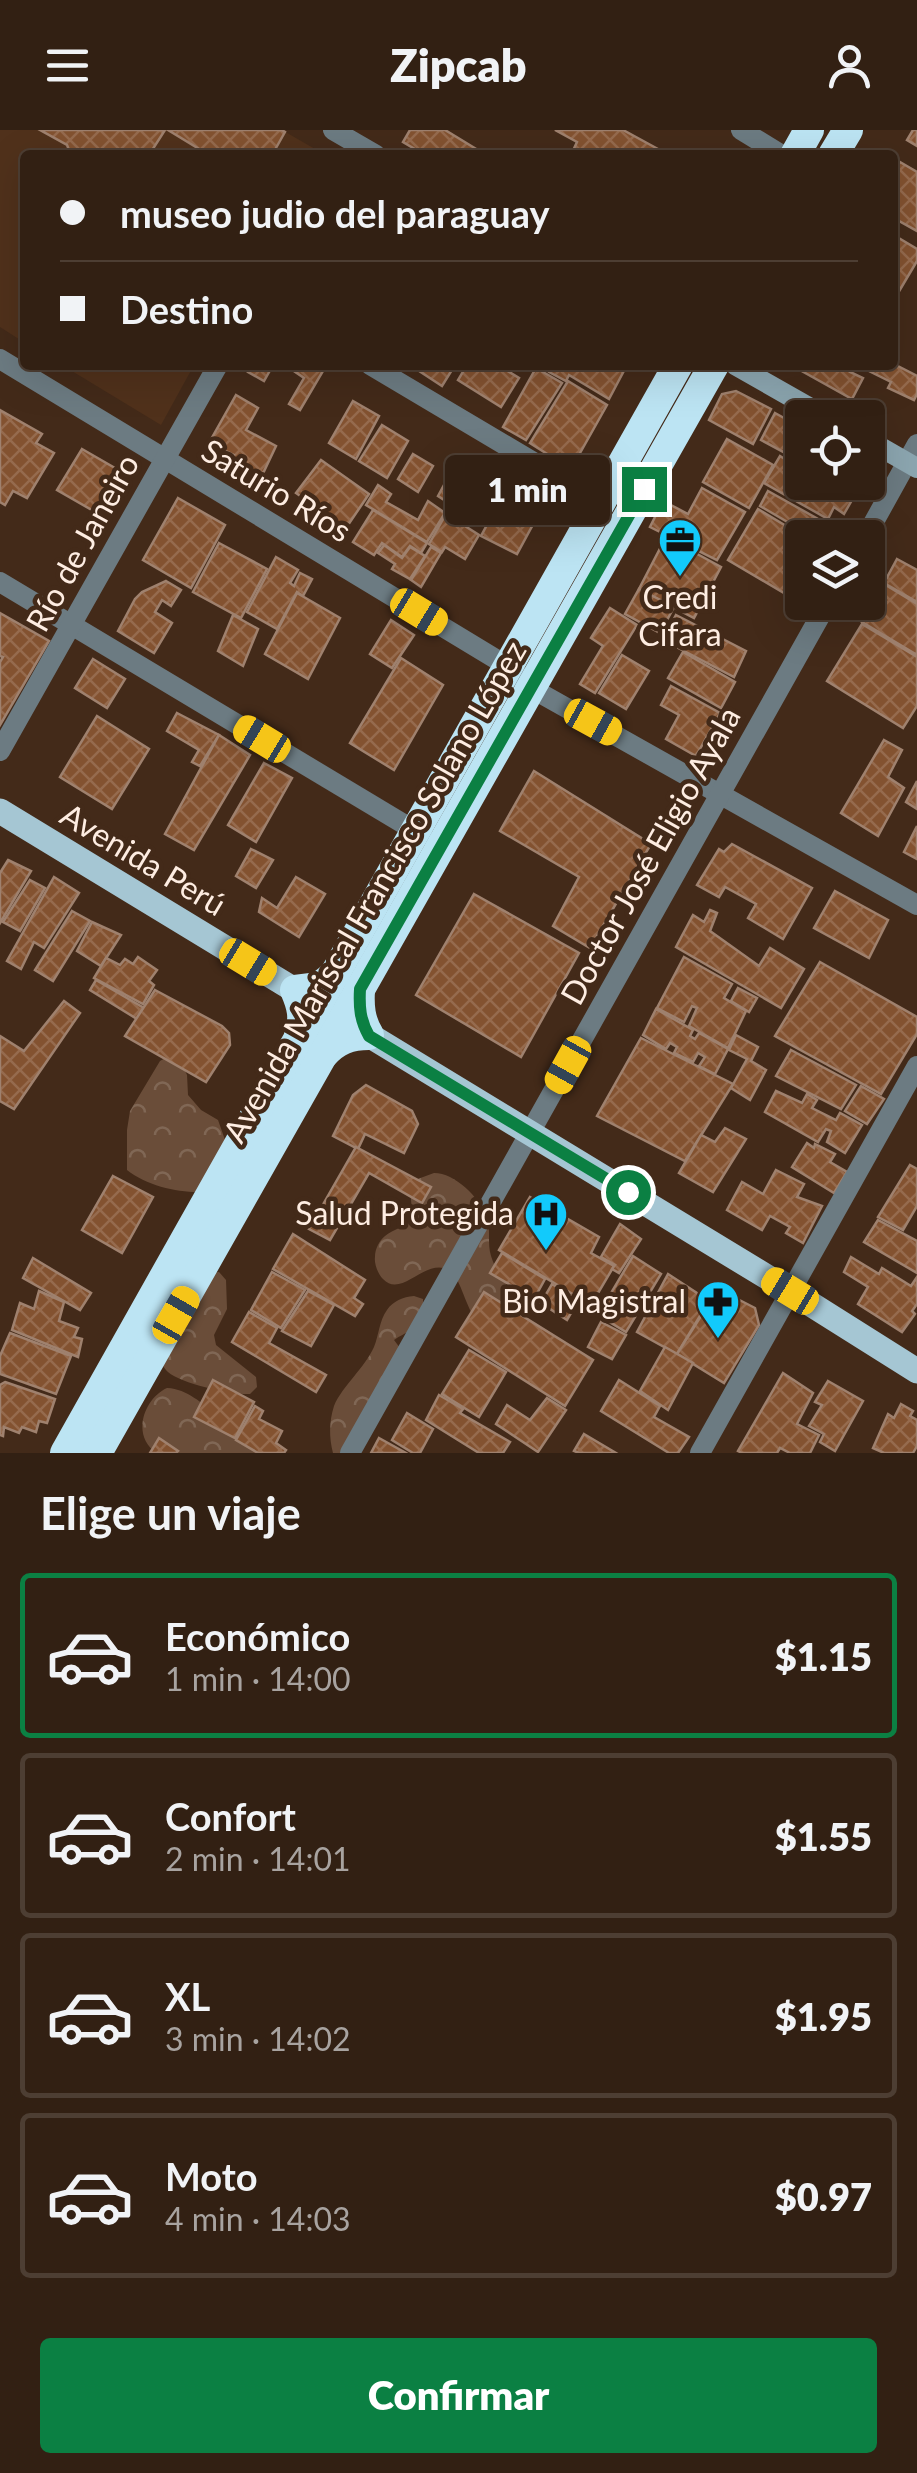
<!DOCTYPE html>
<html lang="es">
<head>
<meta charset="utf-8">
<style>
  body { margin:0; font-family:Lato,sans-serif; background:#3a281c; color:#f1f3f6; height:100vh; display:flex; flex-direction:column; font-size:38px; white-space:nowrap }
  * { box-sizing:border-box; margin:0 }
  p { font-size:32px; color:#a8a3a0 }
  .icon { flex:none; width:55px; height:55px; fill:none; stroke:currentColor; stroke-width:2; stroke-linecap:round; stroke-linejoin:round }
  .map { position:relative; height:1323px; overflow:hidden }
  .drawer { display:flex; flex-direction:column; background:#322013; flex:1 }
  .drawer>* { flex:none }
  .top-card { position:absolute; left:20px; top:20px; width:878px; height:220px; border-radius:10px; box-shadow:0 10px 40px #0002,0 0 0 2px #4d3e33; display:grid; align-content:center; height:220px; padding:0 40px; background:#322013 }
  .fabs { position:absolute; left:785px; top:270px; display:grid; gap:20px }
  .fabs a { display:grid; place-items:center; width:100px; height:100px; border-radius:10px; background:#322013; box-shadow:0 10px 40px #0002,0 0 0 2px #4d3e33; font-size:50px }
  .end { position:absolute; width:45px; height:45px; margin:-22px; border:12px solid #0b8043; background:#fff; box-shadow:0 0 0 5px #fff }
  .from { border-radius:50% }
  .bubble { position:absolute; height:70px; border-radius:10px; background:#322013; box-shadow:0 10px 40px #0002,0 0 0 2px #4d3e33; font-size:32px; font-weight:800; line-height:70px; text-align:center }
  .car { position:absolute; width:30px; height:60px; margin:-30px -15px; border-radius:12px; box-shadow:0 0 8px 2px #0007; background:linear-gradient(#f5c518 24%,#345 0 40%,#f5c518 0 76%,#345 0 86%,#f5c518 0) }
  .top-card b { display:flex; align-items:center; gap:35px; height:95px; font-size:38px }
  .top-card b+b { border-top:2px solid #4d3e33 }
  .top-card i { width:25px; height:25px; background:#f1f3f6 }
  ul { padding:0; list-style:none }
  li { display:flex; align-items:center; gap:30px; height:165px; margin:0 20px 15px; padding:0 20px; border:5px solid #4d3e33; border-radius:10px }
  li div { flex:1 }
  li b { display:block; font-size:38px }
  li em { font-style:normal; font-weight:800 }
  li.current { border-color:#0b8043 }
  li>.icon { width:90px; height:90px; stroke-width:1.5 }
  h2 { padding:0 40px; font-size:45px; line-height:120px }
  .cta { display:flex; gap:20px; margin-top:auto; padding:20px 40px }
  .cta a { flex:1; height:115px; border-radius:10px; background:#0b8043; color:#fff; font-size:40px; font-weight:800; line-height:115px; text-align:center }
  header { display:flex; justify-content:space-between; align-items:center; height:130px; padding:0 40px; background:#322013; font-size:45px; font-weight:800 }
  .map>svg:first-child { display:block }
  .built { fill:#50311b }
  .forest { fill:url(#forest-crowns) }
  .building { fill:url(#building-cross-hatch); stroke:#9f816e; stroke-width:2.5 }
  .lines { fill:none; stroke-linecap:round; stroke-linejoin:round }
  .street { stroke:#6c7b82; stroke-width:20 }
  .secondary { stroke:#8ca6b0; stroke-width:20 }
  .primary { stroke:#a5c6d3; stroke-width:25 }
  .highway { stroke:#bce4f3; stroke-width:30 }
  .route { stroke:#0b8043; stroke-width:12 }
  .labels { text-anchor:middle; stroke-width:9; stroke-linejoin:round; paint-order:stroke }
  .street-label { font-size:32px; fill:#feede2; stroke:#432a19 }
  .poi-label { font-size:32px; fill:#feede2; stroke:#432a19; text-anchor:end }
</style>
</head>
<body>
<header><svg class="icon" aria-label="menu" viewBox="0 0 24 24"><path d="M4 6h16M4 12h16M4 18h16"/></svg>Zipcab<svg class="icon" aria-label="person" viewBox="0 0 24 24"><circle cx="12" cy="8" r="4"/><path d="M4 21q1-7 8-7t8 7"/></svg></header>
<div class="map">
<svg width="917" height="1323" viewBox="0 0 917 1323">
  <defs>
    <pattern id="forest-crowns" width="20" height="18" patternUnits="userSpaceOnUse" patternTransform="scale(2.5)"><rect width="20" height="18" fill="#6a4d39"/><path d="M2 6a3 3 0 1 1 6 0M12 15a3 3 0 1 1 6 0" fill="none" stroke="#806755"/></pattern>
    <pattern id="building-cross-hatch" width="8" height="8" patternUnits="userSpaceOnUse" patternTransform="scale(2.5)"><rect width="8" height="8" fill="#835230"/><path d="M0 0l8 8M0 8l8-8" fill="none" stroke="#966b4e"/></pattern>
  </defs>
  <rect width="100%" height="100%" fill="#432a19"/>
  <g class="built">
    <path d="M0,0h282l33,19 -3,6h-287v188l-25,-16z"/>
    <path d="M62,235h132l-33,60z"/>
  </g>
  <g class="forest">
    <path d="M176,922l11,23 1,20 13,15 17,10 7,20 -22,52c-24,1 -56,-6 -76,-22v-40l3,-19 30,-50z"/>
    <path d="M434,1043c21,0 45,24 53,44 4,12 0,27 4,39 8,26 24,26 19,59l-35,3c-10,-13 -15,-42 -26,-48 -24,-13 -47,29 -66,9 -5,-5 -9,-15 -8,-22 0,-8 4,-16 10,-21 8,-6 19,-10 28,-15l-3,-32 5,-9z"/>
    <path d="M219,1142l7,8 1,29 -13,26 2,10 40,32 1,10 -7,7c-18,1 -68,-10 -82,-22 -6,-6 -5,-7 -7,-15l48,-84z"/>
    <path d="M414,1166l9,3v20c-12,14 -16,12 -29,21l6,8 -50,105h-17c-4,-16 -4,-31 1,-47 9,-21 30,-37 40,-59 5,-12 5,-26 13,-37 6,-9 16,-13 27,-14z"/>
    <path d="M167,1258c21,1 34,16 51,26 9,6 20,10 30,15l10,24h-101c-26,-16 -14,-54 10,-65z"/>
  </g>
  <g class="building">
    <path d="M40,0h125l-16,25h-78l-4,-10z"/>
    <path d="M168,0h114l3,2 -13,23h-63z"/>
    <path d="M410,0h35l41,25h-61l-22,-13z"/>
    <path d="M555,0h68l46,25h-98l6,-13z"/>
    <path d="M913,0h4v16l-10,-6z"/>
    <path d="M900,32l17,10v59l-25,-14v-42z"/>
    <path d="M892,104l25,15v12l-19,32 -6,-3z"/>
    <path d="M892,233l25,13v18l-3,6 -26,-12 3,-6 -24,-12 3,-5z"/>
    <path d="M252,235h21l-9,16 -16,-9z"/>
    <path d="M285,235h28l10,6 -23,39 -11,-6 15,-26z"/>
    <path d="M410,235h45l-13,21z"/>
    <path d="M467,235h31l21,13 -18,29 -43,-27z"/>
    <path d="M548,235h79l-18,34 -40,-24 -3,6 -17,-9 2,-5z"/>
    <path d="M791,235h63l-4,7 13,6 -11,21z"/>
    <path d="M536,238l26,15 -36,57 -23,-13z"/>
    <path d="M568,251l39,24 -36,64 -41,-26z"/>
    <path d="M736,261l35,18 -18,35 -44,-24 13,-26z"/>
    <path d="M236,265l22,13 -12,22 30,16 -18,38 -30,-16 6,-13 -25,-12z"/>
    <path d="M353,271l26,15 -23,43 -27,-16z"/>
    <path d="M0,280l42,24 -6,9 18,10 -27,45 -14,-7 -8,14 -5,-3z"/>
    <path d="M775,283l27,15v28l-2,5 -39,-21z"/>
    <path d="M382,295l26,16 -21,37 -28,-17z"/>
    <path d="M727,309l46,26 -24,43 -46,-26z"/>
    <path d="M82,319l45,26 -23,42 -47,-27z"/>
    <path d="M413,324l20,12 -15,26 -20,-13z"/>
    <path d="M780,326l22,14v12h22l28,18 -8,14 -10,-7 -6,12 -64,-36z"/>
    <path d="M321,330l48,34 -23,34 -50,-35z"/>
    <path d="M471,335l72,41 -26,48 -36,-18 13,-24 -37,-22z"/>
    <path d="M828,352h38l-10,17z"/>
    <path d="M378,355l13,9 -5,8 32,18 10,-19 17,12 -18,29 -61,-37z"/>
    <path d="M444,355l41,25 -8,11 -39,-25z"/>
    <path d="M702,358l43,24 -28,48 -67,-33 13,-26 25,13z"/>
    <path d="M768,361l59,33 -7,14h-5l-55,-32z"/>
    <path d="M178,368l47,27 -34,63 -48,-28z"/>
    <path d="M758,379l48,29h-4v24l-18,31 -56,-33z"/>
    <path d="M373,380l54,33 -6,10 -11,-7 -8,11 -20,-14 -8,12 -21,-13z"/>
    <path d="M446,384l33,21 -14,24 -20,-12 -3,5 -13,-8z"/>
    <path d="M666,407l55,30 -27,51 -55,-29z"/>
    <path d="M219,413l48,26 -26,49 -48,-26z"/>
    <path d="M384,415l18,13 8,-11 15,9 -15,23 -18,-10 3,-5 -17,-11z"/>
    <path d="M431,417l10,6 -20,34 -10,-7z"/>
    <path d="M276,427l22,13 -8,13 4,3 6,-13 12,6 -9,17 -6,-4 -20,37 -30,-17z"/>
    <path d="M897,429l20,11v32l-33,-19z"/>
    <path d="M166,451l15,9 -10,16 -9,-6 -7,12 17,11 -18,30 -36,-22 17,-32 7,-7z"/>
    <path d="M884,454l33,20v51l-55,-33z"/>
    <path d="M639,459l35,18 -14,26 -35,-19z"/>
    <path d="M297,463l43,25 -32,61 -43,-25z"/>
    <path d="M610,478l27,17 -42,68 -15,-9 23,-38 -12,-8z"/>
    <path d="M0,483l49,28 -49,84v-63l3,-5 -3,-1z"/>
    <path d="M233,485l25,14 -15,37 -25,-15z"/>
    <path d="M676,485l70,36 -12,26 -71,-37z"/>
    <path d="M391,490l23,15 -22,33 -22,-14z"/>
    <path d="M862,494l55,33v49l-14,22 -76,-47z"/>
    <path d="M683,522l52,30 -14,26 -53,-30z"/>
    <path d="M622,525l27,16 -23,38 -27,-16z"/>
    <path d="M401,528l42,27 -49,85 -44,-27z"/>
    <path d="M93,529l32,20 -18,29 -32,-20z"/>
    <path d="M671,556l49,27 -24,43 -30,-17 13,-24 -18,-10z"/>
    <path d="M177,583l42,22 -19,31 -8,-4 7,-12 -32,-19z"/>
    <path d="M97,586l52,33 -37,60 -52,-32z"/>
    <path d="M219,605l31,20 -56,95 -29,-16z"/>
    <path d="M884,610l18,10 -14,27 16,11 -26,48 -37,-23z"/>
    <path d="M264,633l28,15 -36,64 -28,-17z"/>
    <path d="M534,641l117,73 -61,104 -37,-22 26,-49 -79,-46z"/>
    <path d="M917,651v28l-11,-7z"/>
    <path d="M917,696v33l-13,-7z"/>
    <path d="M732,714l80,44 -29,51 -35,-21 8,-14 -31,-17 -6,10 -22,-12 22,-36 5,3z"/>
    <path d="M251,719l22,11 -17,28 -20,-12z"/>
    <path d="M8,730l23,11 -31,52v-50z"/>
    <path d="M54,747l25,16 -35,55 -10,-6 -13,27 -14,-8z"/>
    <path d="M296,747l29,17 -26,43 -40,-25 3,-14 15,10z"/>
    <path d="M30,750l15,8 -25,43 -17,-9z"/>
    <path d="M835,761l53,29 -19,38 -55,-30z"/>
    <path d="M474,764l105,59 -58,104 -105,-62z"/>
    <path d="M710,780l7,3 -7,18 49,35 11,-18 34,21 -23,39 -105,-61 17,-32 11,7z"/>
    <path d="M72,781l18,10 -37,60 -18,-11z"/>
    <path d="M92,792l29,13 -20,31 -24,-15z"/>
    <path d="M138,827l19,13 -8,11 5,4 -11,19 -49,-26 12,-20 14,7 5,-6 8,5z"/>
    <path d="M684,827l48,27 -8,14 22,13 -18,37 -39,-22 8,-18 -5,-2 -8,16 -27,-14z"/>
    <path d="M820,832l97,55v17l-36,60 -106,-58z"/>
    <path d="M96,850l48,28 -7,11 -47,-29z"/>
    <path d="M738,858l19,10 -8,14 -18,-11z"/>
    <path d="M155,860l67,36 7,7 1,12 -24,37 -81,-46z"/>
    <path d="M64,871l16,12 -66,96 -14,-8v-65l24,15z"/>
    <path d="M656,879l37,21 -3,6 5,3 4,-6 29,16 -13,25 -16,-8 6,-9 -7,-4 -5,9 -19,-9 3,-6 -7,-4 -4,6 -23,-14z"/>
    <path d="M736,905l22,12 -7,14 15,9 -16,30 -19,-12 16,-29 -18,-9z"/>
    <path d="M641,908l92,46 -48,77 -88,-45z"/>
    <path d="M791,920l65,35 -15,24 -65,-33z"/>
    <path d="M366,955l46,26 6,13 -14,29 -39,-19 -7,15 -25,-13 20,-41z"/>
    <path d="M861,956l23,13 -17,25 -22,-13z"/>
    <path d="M776,961l26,12 5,-9 10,6 -5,8 24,12 4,-7 22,12 -17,28 -18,-11 4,-11 -5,-2 -8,13 -53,-30z"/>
    <path d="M725,998l21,11 -33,53 -34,-19 22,-38 14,7z"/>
    <path d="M807,1013l7,5 1,-4 20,10 -5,8 17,10 -13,21 -42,-26z"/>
    <path d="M356,1017l75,40 -9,16 -53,-30 -39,67 -21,-11z"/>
    <path d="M910,1035l7,4v37l-14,24 -25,-13z"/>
    <path d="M776,1040l28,14 -7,13 25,9 -19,37 -17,-10 4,-6 -20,-11 -8,14 -35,-20 15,-28 21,12z"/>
    <path d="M113,1046l40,21 -31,56 -40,-23z"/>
    <path d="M530,1067l69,40 -8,16 23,13 -23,39 -92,-55z"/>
    <path d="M878,1090l39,21v32l-53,-31z"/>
    <path d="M620,1094l21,15 -22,34 -7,-4 3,-4 -14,-8z"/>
    <path d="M293,1104l72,46 -11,18 9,6 -8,12 -82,-47z"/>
    <path d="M502,1123l43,26 -11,20 -44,-26z"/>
    <path d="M633,1126l28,18 -35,58 -28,-17z"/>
    <path d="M851,1127l28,17 3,-6 29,18 6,-9v27l-5,7 3,3 -13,18 -44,-28 10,-17 -24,-15z"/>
    <path d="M33,1128l58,35 -11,17 -57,-32z"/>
    <path d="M272,1142l33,18 -24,38 -30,-18z"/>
    <path d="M668,1144l41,27 -32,53 -40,-22z"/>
    <path d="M552,1154l26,17 -11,19 -26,-17z"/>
    <path d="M718,1159l37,19 4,17 -35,58 -47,-29z"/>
    <path d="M39,1161l25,11 -5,19 19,7 -4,9 8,2 -4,18 -66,-27 8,-27 14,6z"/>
    <path d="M308,1161l26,14 -23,41 -29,-15z"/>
    <path d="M484,1162l109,68 -28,46 -109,-69z"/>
    <path d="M249,1182l28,16 -8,15 57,32 -10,17 -84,-50z"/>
    <path d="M601,1192l25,13 -14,24 -24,-12z"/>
    <path d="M10,1203l61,23 -15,38 -56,-20v-18z"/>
    <path d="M665,1217l28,16 -25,47 -28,-19z"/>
    <path d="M469,1220l37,22 -27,45 -37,-23z"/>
    <path d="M783,1243l30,20 -16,31 22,11 -9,18h-20l-10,-5 -3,5h-35l-4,-2z"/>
    <path d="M213,1250l41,22 -19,36 -41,-21z"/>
    <path d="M619,1250l41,26 -6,11 35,20 -11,16h-9l-68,-42z"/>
    <path d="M828,1251l35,20 -28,50 -15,-9 4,-8 -15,-8 13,-21 -7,-3z"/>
    <path d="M5,1252l50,17 -8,24 -8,-2 -3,11 -14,-5 -3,6 -15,-6 -1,9 -3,-1v-50z"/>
    <path d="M439,1265l24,14 -3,4 50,29 -7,11h-24l-53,-33z"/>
    <path d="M547,1268l19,12 -28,42 -42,-28 11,-19 23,15z"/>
    <path d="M901,1274l12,7 -3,5 7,4v26l-4,7h-29l-11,-5 15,-34 6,4z"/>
    <path d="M255,1276l8,5 -4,8 23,12 -6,12 10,7 -2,3h-26l-22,-13z"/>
    <path d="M407,1283l26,16 -13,24h-7l-21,-13z"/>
    <path d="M584,1304l32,19h-37l-5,-2z"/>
    <path d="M159,1308l19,13 -2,2h-26z"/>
    <path d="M379,1308l27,15h-35z"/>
  </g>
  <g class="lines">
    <g class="street">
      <path d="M333,0l43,25"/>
      <path d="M741,0l41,25"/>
      <path d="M0,229l509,308 22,21 386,217"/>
      <path d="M370,235l231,137"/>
      <path d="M865,408l52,-94"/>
      <path d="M0,452l422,253"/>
      <path d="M0,621l218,-386"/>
      <path d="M350,1323l478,-851"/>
      <path d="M700,1323l217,-387"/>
    </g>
    <g class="secondary">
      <path d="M735,235l93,53"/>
      <path d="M868,310l49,28"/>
    </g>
    <g class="primary">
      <path d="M0,681l311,189"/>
      <path d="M354,896l436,265 127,80"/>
    </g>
    <g class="highway">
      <path d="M795,25l14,-25"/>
      <path d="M833,25l15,-25"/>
      <path d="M299,906c6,-18 3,-30 -4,-46l24,-3 14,-11"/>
      <path d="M323,925c13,-15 27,-20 46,-20 -9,-15 -10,-28 -9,-46"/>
      <path d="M65,1323l613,-1088"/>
      <path d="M97,1323l617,-1088"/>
    </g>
  </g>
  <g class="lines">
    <path class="route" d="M628,1062l-259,-156c-9,-16 -10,-29 -9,-47l284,-500"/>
  </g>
  <defs>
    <g id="office-pin" transform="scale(2.25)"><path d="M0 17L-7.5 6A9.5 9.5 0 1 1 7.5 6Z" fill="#12cafb" stroke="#432a19"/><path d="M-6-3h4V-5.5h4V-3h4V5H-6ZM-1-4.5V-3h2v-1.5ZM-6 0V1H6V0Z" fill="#111"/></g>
    <g id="hospital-pin" transform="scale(2.25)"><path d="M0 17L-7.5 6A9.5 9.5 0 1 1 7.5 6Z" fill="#12cafb" stroke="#432a19"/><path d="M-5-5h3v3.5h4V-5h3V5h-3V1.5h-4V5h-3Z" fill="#111"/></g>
    <g id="pharmacy-pin" transform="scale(2.25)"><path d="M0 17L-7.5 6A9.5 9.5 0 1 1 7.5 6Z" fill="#12cafb" stroke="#432a19"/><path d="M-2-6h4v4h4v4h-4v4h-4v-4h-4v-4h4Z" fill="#111"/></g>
  </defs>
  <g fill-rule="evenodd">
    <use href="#office-pin" x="680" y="410"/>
    <use href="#hospital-pin" x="546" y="1084"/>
    <use href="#pharmacy-pin" x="718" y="1172"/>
  </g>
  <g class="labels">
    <g class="street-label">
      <text transform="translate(276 361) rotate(31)" y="11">Saturio Ríos</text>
      <text transform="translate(83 413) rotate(-61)" y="11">Río de Janeiro</text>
      <text transform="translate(651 726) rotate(-61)" y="11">Doctor José Eligio Ayala</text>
      <text transform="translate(143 730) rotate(31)" y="11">Avenida Perú</text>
      <text transform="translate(375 762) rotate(-60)" y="11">Avenida Mariscal Francisco Solano López</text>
    </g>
    <g class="poi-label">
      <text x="680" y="479" text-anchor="middle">Credi<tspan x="680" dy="37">Cifara</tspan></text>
      <text x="514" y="1095">Salud Protegida</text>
      <text x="686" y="1183">Bio Magistral</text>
    </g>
  </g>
</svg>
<div class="fabs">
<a><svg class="icon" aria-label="locate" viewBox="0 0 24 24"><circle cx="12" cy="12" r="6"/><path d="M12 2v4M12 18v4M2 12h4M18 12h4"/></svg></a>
<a><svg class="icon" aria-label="layers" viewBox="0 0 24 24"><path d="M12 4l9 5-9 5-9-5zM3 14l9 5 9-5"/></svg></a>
</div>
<i class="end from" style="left:628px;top:1062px"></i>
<i class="end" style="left:644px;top:359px"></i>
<div class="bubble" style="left:445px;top:325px;width:165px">1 min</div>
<i class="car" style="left:419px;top:482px;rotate:121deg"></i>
<i class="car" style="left:593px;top:592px;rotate:119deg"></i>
<i class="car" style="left:262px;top:609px;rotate:301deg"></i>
<i class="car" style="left:248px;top:832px;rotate:121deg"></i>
<i class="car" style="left:568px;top:935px;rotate:209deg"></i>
<i class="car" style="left:790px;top:1161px;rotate:301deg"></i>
<i class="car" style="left:176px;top:1185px;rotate:30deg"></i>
<div class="top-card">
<b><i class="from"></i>museo judio del paraguay</b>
<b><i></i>Destino</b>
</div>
</div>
<section class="drawer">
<h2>Elige un viaje</h2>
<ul>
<li class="current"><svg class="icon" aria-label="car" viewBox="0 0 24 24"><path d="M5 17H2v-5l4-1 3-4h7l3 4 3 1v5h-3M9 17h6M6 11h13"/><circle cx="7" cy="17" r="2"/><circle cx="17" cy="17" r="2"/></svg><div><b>Económico</b><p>1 min · 14:00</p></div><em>$1.15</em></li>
<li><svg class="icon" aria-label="car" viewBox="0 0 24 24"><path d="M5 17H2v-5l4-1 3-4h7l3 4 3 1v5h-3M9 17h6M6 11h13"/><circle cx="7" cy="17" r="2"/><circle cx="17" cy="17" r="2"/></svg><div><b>Confort</b><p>2 min · 14:01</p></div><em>$1.55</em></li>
<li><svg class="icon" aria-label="car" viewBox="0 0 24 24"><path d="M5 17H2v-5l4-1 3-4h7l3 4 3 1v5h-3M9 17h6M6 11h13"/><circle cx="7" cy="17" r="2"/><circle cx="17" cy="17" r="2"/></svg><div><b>XL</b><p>3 min · 14:02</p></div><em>$1.95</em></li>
<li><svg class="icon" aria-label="car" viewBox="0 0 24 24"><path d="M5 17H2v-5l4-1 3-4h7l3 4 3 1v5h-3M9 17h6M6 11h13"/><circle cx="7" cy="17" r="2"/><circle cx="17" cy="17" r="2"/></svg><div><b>Moto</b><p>4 min · 14:03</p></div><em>$0.97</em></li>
</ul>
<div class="cta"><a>Confirmar</a></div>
</section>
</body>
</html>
